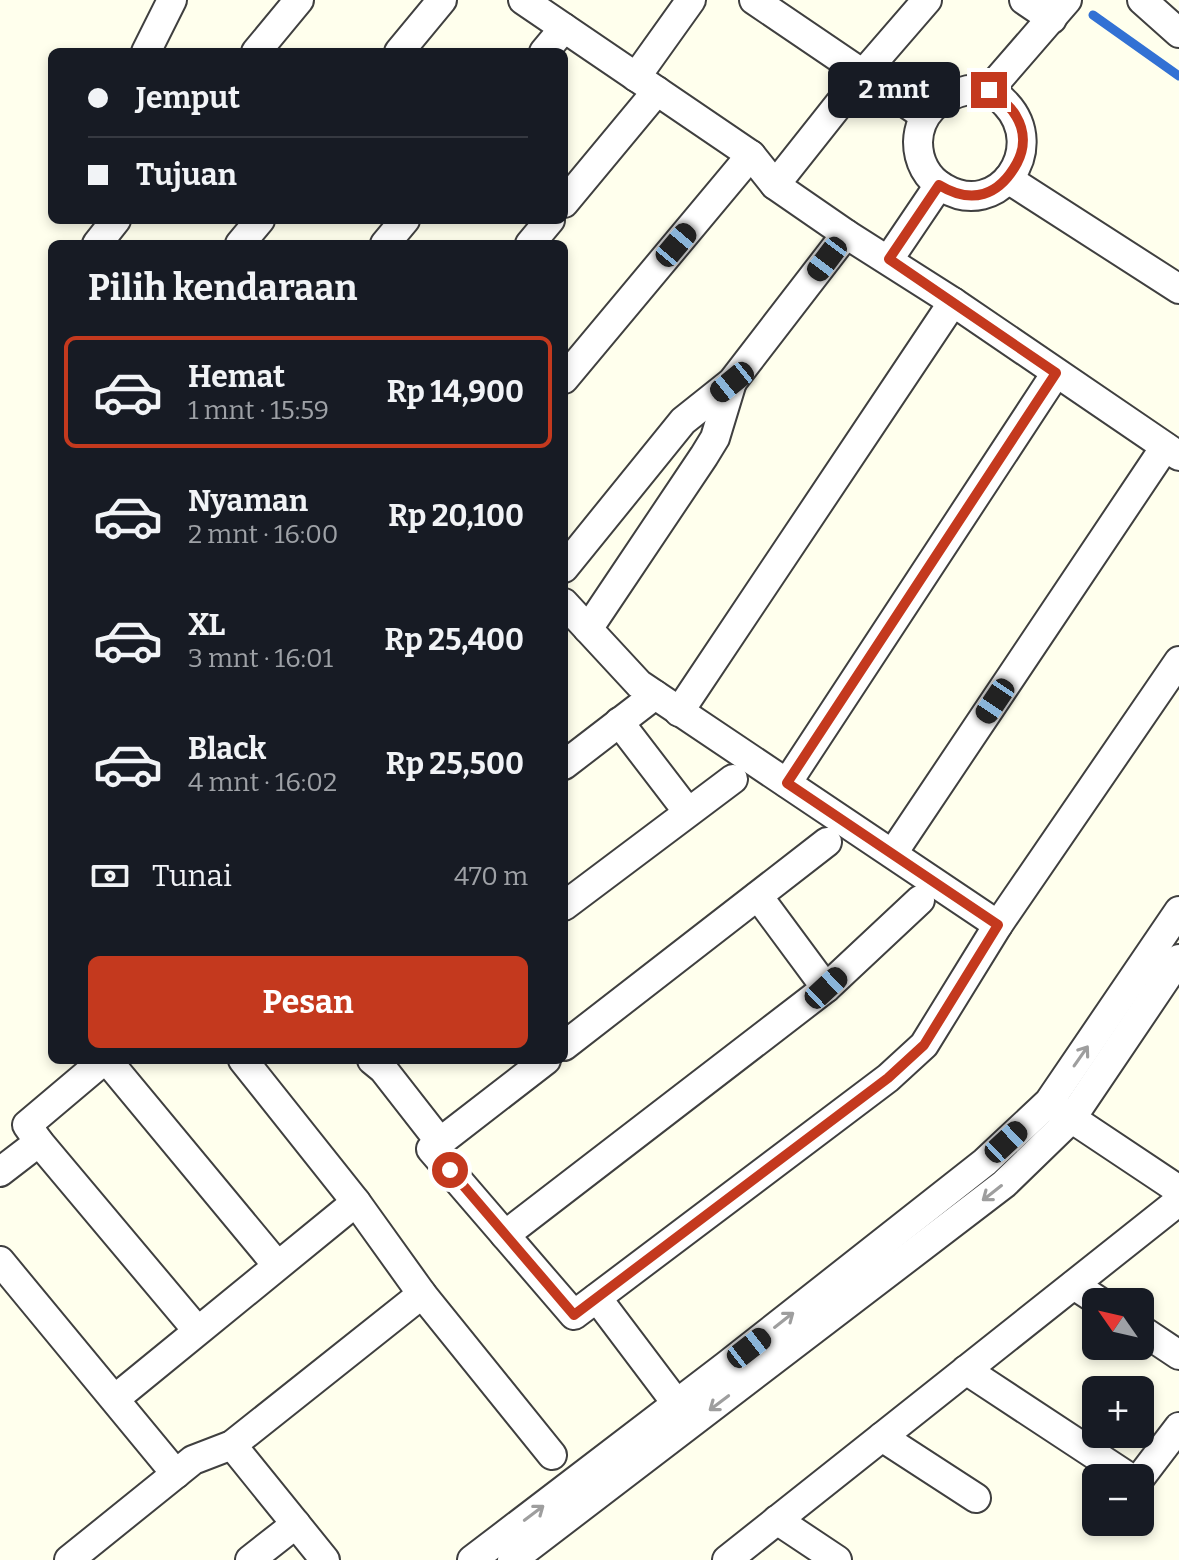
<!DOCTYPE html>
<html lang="id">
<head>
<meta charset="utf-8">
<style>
  body { margin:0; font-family:Bitter,serif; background:#20242c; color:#f1f3f6; height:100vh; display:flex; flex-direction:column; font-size:30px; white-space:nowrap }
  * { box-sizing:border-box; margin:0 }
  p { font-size:26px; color:#9ea1a6 }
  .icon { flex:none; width:44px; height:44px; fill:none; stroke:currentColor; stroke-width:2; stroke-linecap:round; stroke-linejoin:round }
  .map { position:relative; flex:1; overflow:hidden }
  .panel { position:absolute; left:48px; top:240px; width:520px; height:824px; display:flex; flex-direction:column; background:#171b24; border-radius:12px; box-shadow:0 4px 12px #0003 }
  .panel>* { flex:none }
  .banner { position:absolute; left:48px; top:48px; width:520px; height:176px; border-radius:12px; box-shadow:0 4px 12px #0003; display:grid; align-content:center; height:176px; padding:0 40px; background:#171b24 }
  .needle { width:52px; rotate:304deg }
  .fabs { position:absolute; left:1082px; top:1288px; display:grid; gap:16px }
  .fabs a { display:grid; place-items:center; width:72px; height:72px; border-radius:12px; background:#171b24; box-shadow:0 4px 12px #0003; font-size:40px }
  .end { position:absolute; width:36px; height:36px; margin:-18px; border:10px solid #c4391e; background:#fff; box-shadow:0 0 0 4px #fff }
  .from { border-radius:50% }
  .bubble { position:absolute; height:56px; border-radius:12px; background:#171b24; box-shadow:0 4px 12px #0003; font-size:26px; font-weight:700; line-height:56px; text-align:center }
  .car { position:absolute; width:24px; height:48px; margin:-24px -12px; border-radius:10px; box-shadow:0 0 6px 2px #0007; background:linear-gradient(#222 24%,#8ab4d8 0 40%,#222 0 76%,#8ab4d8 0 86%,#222 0) }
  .banner b { display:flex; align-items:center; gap:28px; height:76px; font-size:30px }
  .banner b+b { border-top:2px solid #363941 }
  .banner i { width:20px; height:20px; background:#f1f3f6 }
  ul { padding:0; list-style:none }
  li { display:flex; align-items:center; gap:24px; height:112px; margin:0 16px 12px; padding:0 24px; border:4px solid transparent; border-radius:12px }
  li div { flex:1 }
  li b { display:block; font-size:30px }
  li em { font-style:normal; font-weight:700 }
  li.current { border-color:#c4391e }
  li>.icon { width:72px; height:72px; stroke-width:1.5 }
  h2 { padding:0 40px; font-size:36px; line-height:96px }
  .pay { display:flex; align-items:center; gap:20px; height:88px; padding:0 40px; font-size:30px }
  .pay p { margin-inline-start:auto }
  .action { display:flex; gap:16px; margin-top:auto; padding:16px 40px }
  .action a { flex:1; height:92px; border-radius:12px; background:#c4391e; color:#fff; font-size:32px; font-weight:700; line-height:92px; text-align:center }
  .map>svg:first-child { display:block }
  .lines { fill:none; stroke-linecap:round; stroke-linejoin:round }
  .stream { stroke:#3271d4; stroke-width:9 }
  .street-casing { stroke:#404040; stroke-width:32 }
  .street { stroke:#fff; stroke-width:28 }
  .oneway { stroke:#9e9e9e }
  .route { stroke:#c4391e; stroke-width:10 }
</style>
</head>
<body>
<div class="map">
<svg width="1179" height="1560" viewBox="0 0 1179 1560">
  <rect width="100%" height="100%" fill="#ffffed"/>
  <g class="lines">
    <path class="stream" d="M1093,15l86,61"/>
    <g class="street-casing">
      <g id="street">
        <path d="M523,0l228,155 24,30 71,49"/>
        <path d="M754,0l171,116"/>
        <path d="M1024,0l28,19"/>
        <path d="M1142,0l37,33"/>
        <path d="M146,52l26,-52"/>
        <path d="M256,52l43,-52"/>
        <path d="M399,52l43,-52"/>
        <path d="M544,52l20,-24"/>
        <path d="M636,77l55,-77"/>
        <path d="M968,90c6,0 13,-1 19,0 7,1 14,9 19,14 42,45 -8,116 -62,84 -17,-9 -26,-27 -26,-46 1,-30 23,-46 50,-52z"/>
        <path d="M989,90l78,-90"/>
        <path d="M1008,179l171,110"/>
        <path d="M775,185l88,-111 64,-74"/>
        <path d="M564,203l93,-112"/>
        <path d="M97,244l19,-24"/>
        <path d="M240,244l20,-24"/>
        <path d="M385,244l20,-24"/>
        <path d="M530,244l20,-24"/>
        <path d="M889,259l50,-74"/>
        <path d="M564,379l187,-224"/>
        <path d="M564,568l119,-147 49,-39 114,-148 107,68 226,154"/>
        <path d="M564,603l75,81 359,241 181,-264"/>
        <path d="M588,629l116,-173 11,-18 17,-56"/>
        <path d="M679,712l274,-410"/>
        <path d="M619,722l69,90"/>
        <path d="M564,765l91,-70"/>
        <path d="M787,783l269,-410"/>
        <path d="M893,853l272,-406"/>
        <path d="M758,896l68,92"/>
        <path d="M564,906l169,-127"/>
        <path d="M564,1046l263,-204"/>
        <path d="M107,1060l170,205"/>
        <path d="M243,1060l113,142"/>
        <path d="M372,1060l11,9 57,73"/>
        <path d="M546,1060l-115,89 143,166 314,-237 36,-33 74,-120"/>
        <path d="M1056,1108l123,82"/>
        <path d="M39,1142l158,188"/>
        <path d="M0,1172l39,-30 -12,-17 77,-65"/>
        <path d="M505,1235l321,-247 94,-88"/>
        <path d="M0,1261l176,213"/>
        <path d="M1074,1285l26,17"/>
        <path d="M597,1298l80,106"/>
        <path d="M1140,1329l39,26"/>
        <path d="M966,1370l164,108"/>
        <path d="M116,1398l240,-196 66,92 130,161"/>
        <path d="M882,1437l94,61"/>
        <path d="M232,1445l93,115"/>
        <path d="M1140,1478l39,-51"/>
        <path d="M777,1520l60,40"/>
        <path d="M69,1560l124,-100 39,-15 190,-151"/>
        <path d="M250,1560l46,-36"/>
        <path d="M472,1560l254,-194 259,-204 64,-60 130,-191"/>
        <path d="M512,1560l492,-376 67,-65 108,-160"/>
        <path d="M727,1560l452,-359"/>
      </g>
    </g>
    <use href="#street" class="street"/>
  </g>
  <defs><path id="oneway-shaft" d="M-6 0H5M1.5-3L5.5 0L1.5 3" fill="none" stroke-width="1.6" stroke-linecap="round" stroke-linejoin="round" transform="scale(2)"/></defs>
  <g class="oneway">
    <use href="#oneway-shaft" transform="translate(1081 1056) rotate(-55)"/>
    <use href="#oneway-shaft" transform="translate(992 1193) rotate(142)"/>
    <use href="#oneway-shaft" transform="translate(784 1320) rotate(-38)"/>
    <use href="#oneway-shaft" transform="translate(719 1403) rotate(143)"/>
    <use href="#oneway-shaft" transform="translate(534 1513) rotate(-37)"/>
  </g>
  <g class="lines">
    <path class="route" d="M450,1170l124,145 314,-237 36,-33 74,-120 -211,-142 269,-410 -167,-114 50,-74c33,20 60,11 78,-22 8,-15 8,-32 -1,-47 -6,-11 -18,-19 -27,-26"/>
  </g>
</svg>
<div class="fabs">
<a><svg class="needle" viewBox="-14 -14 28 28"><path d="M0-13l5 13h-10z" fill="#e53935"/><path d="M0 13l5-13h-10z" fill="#9ea1a6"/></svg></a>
<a>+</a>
<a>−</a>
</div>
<i class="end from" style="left:450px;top:1170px"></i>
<i class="end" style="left:989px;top:90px"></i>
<div class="bubble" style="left:828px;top:62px;width:132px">2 mnt</div>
<i class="car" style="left:676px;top:245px;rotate:40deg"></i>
<i class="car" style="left:827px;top:259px;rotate:217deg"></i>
<i class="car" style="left:732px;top:382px;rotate:231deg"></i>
<i class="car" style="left:995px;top:701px;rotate:214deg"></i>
<i class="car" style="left:826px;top:988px;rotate:47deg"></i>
<i class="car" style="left:1006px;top:1142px;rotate:47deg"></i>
<i class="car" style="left:749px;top:1348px;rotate:52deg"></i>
<div class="banner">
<b><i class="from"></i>Jemput</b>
<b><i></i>Tujuan</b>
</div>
<section class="panel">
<h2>Pilih kendaraan</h2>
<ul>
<li class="current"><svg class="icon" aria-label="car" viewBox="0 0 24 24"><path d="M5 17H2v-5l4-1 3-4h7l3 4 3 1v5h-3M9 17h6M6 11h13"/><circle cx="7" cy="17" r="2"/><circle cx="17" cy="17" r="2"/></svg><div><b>Hemat</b><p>1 mnt · 15:59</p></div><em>Rp 14,900</em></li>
<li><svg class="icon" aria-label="car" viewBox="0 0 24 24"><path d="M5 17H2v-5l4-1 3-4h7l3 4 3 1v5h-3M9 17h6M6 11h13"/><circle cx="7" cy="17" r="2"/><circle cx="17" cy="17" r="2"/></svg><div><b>Nyaman</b><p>2 mnt · 16:00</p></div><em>Rp 20,100</em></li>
<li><svg class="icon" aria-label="car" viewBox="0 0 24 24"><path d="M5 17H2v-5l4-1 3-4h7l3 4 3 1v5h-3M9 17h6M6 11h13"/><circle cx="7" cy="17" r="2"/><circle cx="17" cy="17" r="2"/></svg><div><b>XL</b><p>3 mnt · 16:01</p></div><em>Rp 25,400</em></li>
<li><svg class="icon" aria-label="car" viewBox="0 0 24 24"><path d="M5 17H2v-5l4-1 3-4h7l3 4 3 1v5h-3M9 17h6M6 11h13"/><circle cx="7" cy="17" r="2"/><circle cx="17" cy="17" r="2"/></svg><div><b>Black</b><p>4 mnt · 16:02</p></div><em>Rp 25,500</em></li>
</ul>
<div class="pay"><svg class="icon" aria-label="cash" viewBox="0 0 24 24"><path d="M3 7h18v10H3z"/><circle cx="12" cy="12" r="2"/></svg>Tunai<p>470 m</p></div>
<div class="action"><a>Pesan</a></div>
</section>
</div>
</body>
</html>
